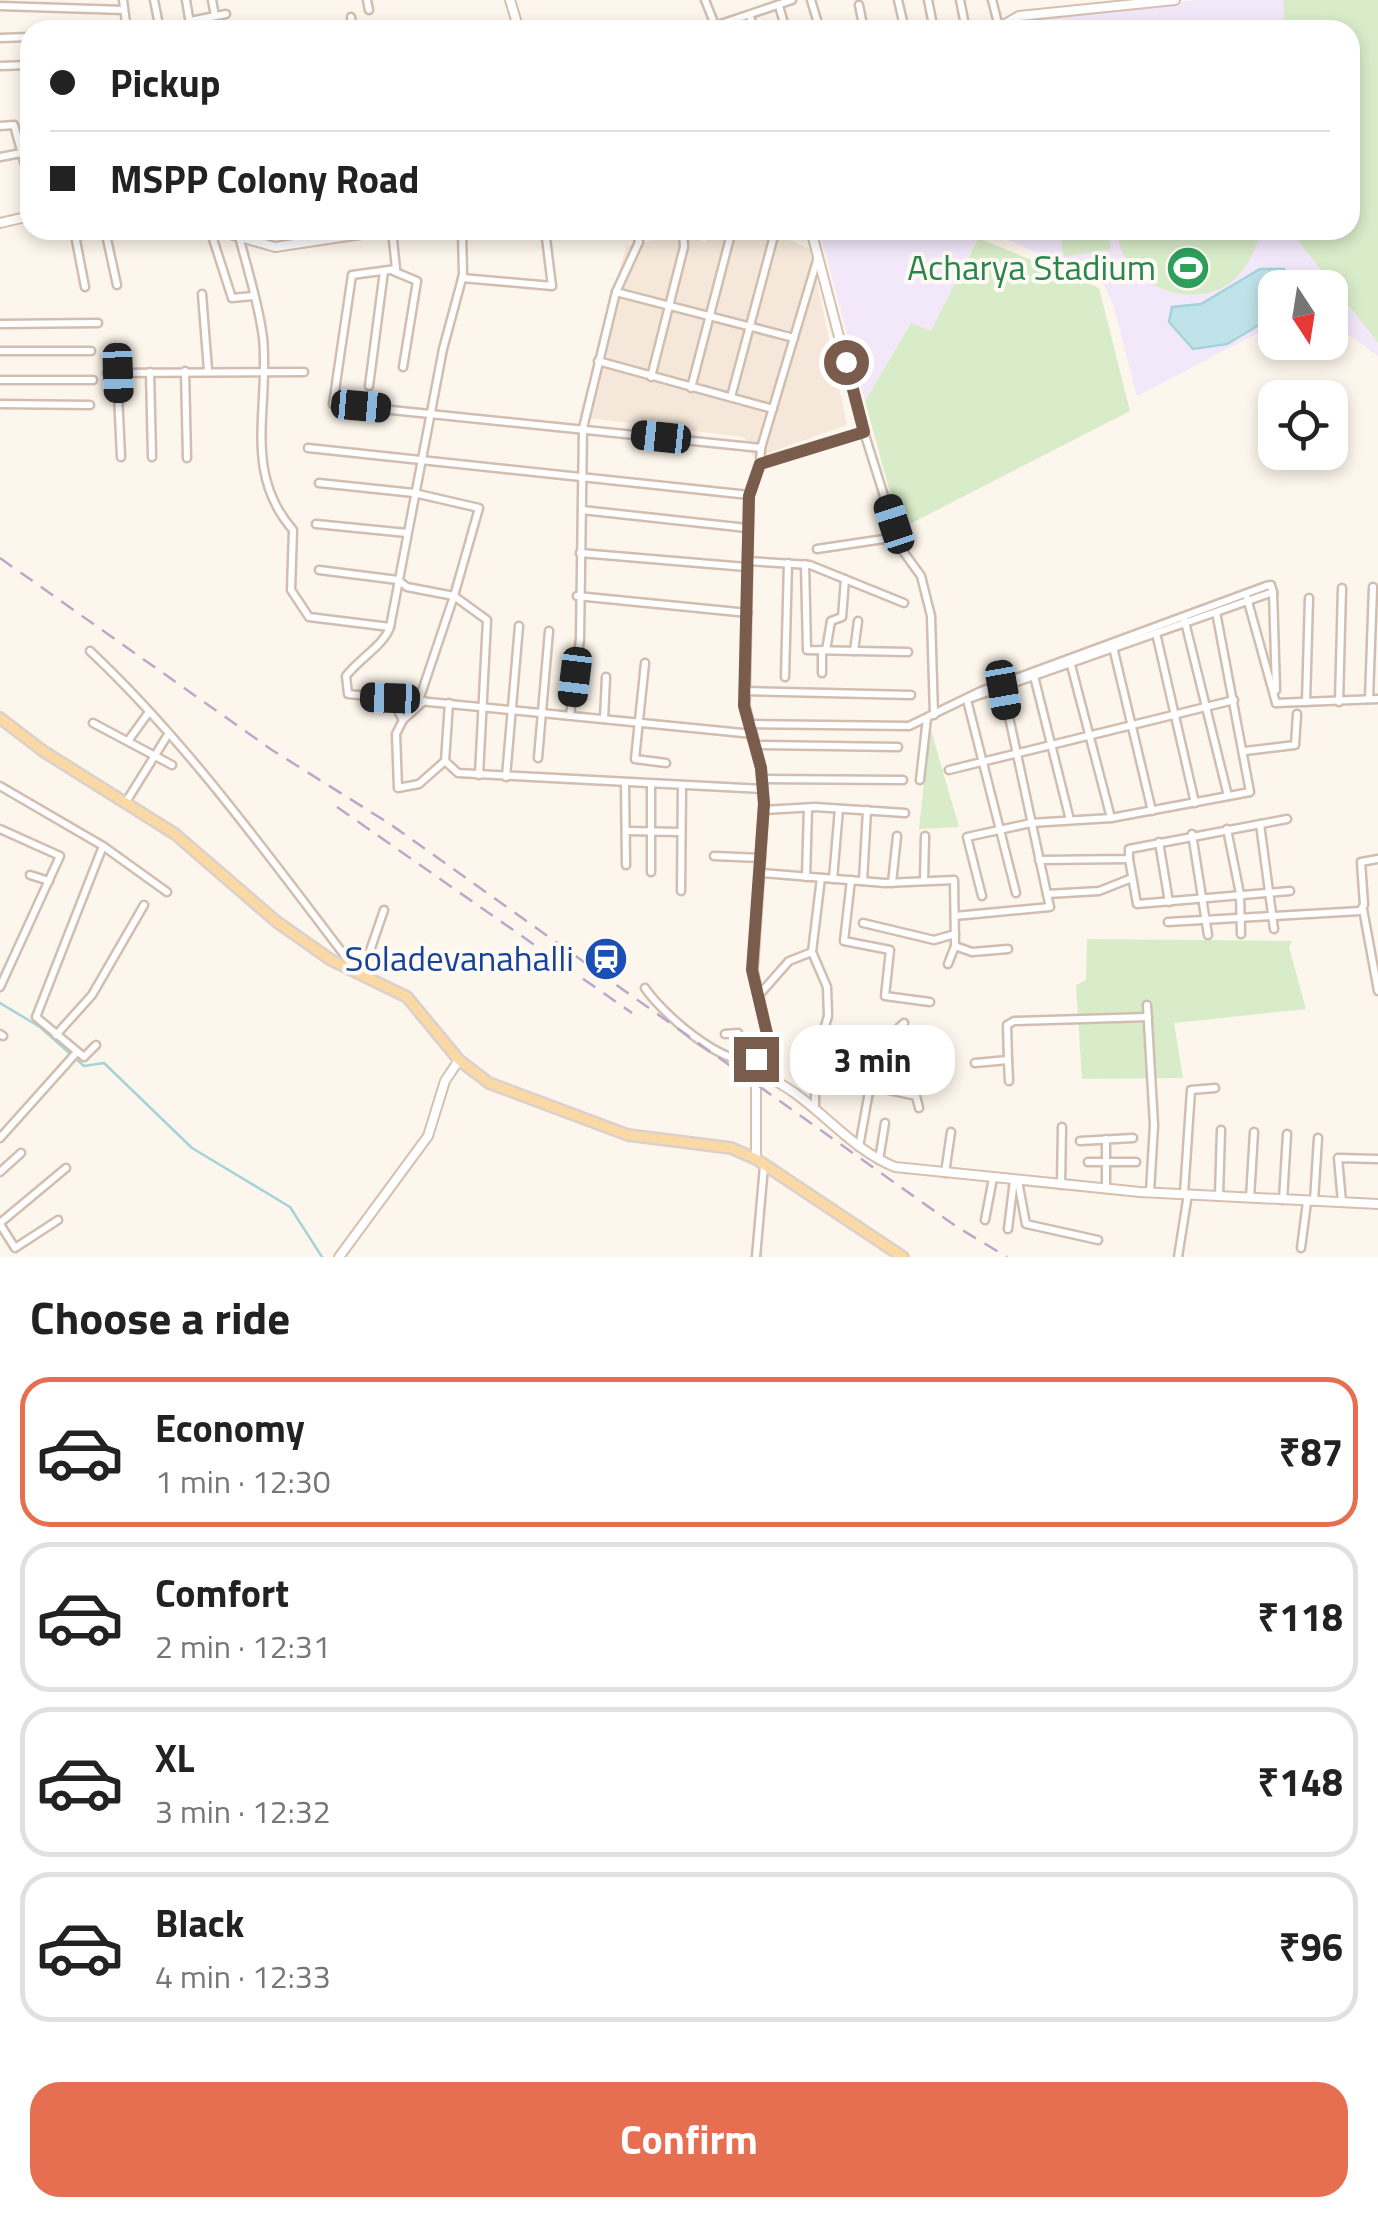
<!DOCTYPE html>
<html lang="en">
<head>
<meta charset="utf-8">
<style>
  body { margin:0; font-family:"Titillium Web",sans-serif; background:#f6f6f6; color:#222; height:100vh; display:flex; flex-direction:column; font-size:38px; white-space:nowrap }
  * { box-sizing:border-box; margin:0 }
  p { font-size:32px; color:#767676 }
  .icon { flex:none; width:55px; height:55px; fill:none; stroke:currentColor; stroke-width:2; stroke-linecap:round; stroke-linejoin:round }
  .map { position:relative; height:1257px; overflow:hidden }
  .details { display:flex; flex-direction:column; background:#fff; flex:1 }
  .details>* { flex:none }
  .hud { position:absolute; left:20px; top:20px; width:1340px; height:220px; border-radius:30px; box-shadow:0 5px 15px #0003; display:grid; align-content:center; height:220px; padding:0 30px; background:#fff }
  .needle { width:65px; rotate:168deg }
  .buttons { position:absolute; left:1258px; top:270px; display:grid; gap:20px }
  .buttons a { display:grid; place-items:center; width:90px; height:90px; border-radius:20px; background:#fff; box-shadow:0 5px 15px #0003; font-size:50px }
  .end { position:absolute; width:45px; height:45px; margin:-22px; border:12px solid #7a5c4d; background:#fff; box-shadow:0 0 0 5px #fff }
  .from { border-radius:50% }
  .bubble { position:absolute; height:70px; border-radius:30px; background:#fff; box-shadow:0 5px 15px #0003; font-size:32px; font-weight:700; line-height:70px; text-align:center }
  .car { position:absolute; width:30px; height:60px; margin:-30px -15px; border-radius:12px; box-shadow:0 0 8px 2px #0007; background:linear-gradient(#222 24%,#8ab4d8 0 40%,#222 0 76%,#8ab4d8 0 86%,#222 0) }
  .hud b { display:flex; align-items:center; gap:35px; height:95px; font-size:38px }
  .hud b+b { border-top:2px solid #e0e0e0 }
  .hud i { width:25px; height:25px; background:#222 }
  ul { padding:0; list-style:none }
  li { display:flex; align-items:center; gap:30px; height:150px; margin:0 20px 15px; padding:0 10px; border:5px solid #e0e0e0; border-radius:30px }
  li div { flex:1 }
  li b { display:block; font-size:38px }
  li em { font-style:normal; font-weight:700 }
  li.selected { border-color:#e76f51 }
  li>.icon { width:90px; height:90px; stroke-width:1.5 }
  h2 { padding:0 30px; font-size:45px; line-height:120px }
  .action { display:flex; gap:20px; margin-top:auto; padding:20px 30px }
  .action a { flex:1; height:115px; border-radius:30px; background:#e76f51; color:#fff; font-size:40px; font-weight:700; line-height:115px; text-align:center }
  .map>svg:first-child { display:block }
  .residential { fill:#f5e8da }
  .education { fill:#f3e8fa }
  .green { fill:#d8ecc9 }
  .water { fill:#bfe3e8; stroke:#a5d3da; stroke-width:2.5 }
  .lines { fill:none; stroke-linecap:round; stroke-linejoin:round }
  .stream { stroke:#a5d3da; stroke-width:2.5 }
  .street-casing { stroke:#d1beb0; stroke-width:11 }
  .secondary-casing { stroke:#d6c0b0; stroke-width:12 }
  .primary-casing { stroke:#dad1cd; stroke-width:14 }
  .street { stroke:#fff; stroke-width:6 }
  .secondary { stroke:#fff; stroke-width:8 }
  .primary { stroke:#fbd9a5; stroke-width:9 }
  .rail { stroke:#b9a8c9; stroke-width:2.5; stroke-dasharray:15 10; stroke-linecap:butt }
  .route { stroke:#7a5c4d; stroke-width:12 }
  .labels { text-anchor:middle; stroke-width:8; stroke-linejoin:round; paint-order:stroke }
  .leisure-label { font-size:35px; fill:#27864d; stroke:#fffaf3; text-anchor:end }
  .transit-label { font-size:35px; fill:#164399; stroke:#fffaf3; text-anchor:end }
</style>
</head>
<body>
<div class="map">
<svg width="1378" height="1257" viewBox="0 0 1378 1257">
  <rect width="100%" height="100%" fill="#fdf6ec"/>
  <path class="residential" d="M708,230h58l44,19 37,176 -93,33 -10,-21 -165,-20 47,-170 60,-15 20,12z"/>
  <g class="education">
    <path d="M1199,0h179v356l-48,-34v-34h-55v46l-17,-1 -121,63 -24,-92 -11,-23 -117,-51h365v-200h-352l23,-13z"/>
    <path d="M819,230h162l-50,102 -21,-8 -45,77z"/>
  </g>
  <g class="green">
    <path d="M1283,0h95v343l-85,-109 1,-4h56v-200h-65z"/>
    <path d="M1059,230h48l4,19 -47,8z"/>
    <path d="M1117,230h145c-8,21 -14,39 -32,53 -43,30 -110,-1 -113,-53z"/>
    <path d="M978,238l121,50 31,123 -230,118 -35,-128 46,-78 20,8z"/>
    <path d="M930,727l29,100 -40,2z"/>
    <path d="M1087,939l205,2 -3,6 17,62 -132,14 9,55 -101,1 -6,-94 10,-5z"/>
  </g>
  <path class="water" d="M1260,269h24l10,18 -19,1v39l-16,-2 -32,19 -34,5 -24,-27 3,-15 29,-3z"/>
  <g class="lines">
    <path class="stream" d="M0,1003l40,24 44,39 20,-3 88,85 98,59 32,50"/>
    <g class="street-casing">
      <g id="street">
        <path d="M123,0l4,30"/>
        <path d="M154,0l6,30"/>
        <path d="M186,0l5,30"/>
        <path d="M212,0l3,16"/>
        <path d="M367,0l2,10"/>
        <path d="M705,0l12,30"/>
        <path d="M811,0l9,30"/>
        <path d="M898,0l7,30"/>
        <path d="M928,0l6,30"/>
        <path d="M960,0l6,30"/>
        <path d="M992,0l7,27"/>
        <path d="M859,5l5,25"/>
        <path d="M0,6l124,4"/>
        <path d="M779,6l7,24"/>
        <path d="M750,16l4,14"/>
        <path d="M351,17l2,13"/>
        <path d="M190,21l36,-7"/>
        <path d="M703,30l89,-30"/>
        <path d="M0,38l30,-1"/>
        <path d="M0,66l30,-1"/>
        <path d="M0,126l14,-1 16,58"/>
        <path d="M0,157l21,-4"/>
        <path d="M74,230l11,57"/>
        <path d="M105,230l12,55"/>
        <path d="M392,230l4,39 -44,6 -19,129 428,44"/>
        <path d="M213,239l19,59 21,-2"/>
        <path d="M240,240c8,31 19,65 23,98 7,69 -21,134 30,192l-2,60 18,27 81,10 53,-278 20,-74 -1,-45"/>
        <path d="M393,271l24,10 -14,86"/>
        <path d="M462,278l90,8 -7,-56"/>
        <path d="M616,292l178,46"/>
        <path d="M202,294l6,76"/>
        <path d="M0,324l98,-1"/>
        <path d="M0,351h91"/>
        <path d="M598,361l175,48"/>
        <path d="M185,371l2,87"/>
        <path d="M150,372l2,85"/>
        <path d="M107,373l197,-1"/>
        <path d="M117,373l4,84"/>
        <path d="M651,377l33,-130 -1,-17"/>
        <path d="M0,380h93"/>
        <path d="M369,386l15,-115"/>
        <path d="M691,388l41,-158"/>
        <path d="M731,397l44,-165"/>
        <path d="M0,404l90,1"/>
        <path d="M864,432l36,115 21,29 10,40 3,99"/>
        <path d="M308,448l441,47"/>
        <path d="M760,463l1,-15 57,-191"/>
        <path d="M319,483l95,10 65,15 -25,88 33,24 -8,155"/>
        <path d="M582,510l165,18"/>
        <path d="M316,524l91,9"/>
        <path d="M817,549l80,-12"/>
        <path d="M580,553l166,14"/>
        <path d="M747,561l63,4 94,38"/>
        <path d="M805,564l2,86 101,2"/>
        <path d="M319,570l79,10 9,7 47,9 -35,104"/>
        <path d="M1273,592l3,98"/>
        <path d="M577,596l171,17"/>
        <path d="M1247,598l29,105"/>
        <path d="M1184,618l44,178"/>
        <path d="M390,627c-6,18 -31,32 -44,49l2,18 405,40"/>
        <path d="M1156,633l39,170"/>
        <path d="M1113,647l39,164"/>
        <path d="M826,650l5,-29 11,-4 3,-38"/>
        <path d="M90,651c99,93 182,210 265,318"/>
        <path d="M854,651l4,-30"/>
        <path d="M645,663l-10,96 31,4"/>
        <path d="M1071,665l40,153"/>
        <path d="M822,673v-23"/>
        <path d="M1034,676l36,144"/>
        <path d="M785,677l3,-114"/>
        <path d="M1003,689l44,205"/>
        <path d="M744,691l167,4"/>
        <path d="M391,698l12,22 -7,14 2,54 21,-4 26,-23"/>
        <path d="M971,698l302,-106"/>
        <path d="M1369,699l4,-112"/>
        <path d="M967,700l49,193"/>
        <path d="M1306,702l3,-104"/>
        <path d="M1339,702l3,-114"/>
        <path d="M449,703l-4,58 13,12 305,16"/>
        <path d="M1276,703l102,-4"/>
        <path d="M570,715l10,-76 3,-211 33,-136 23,-50 -3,-12"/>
        <path d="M604,719l2,-42"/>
        <path d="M403,720l21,-19"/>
        <path d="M93,723l79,42"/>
        <path d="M750,724l159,2 72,-35 285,-105 5,-1 2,7"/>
        <path d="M128,741l21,-29"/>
        <path d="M755,745l143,2"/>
        <path d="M1245,751l50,-6 2,-31"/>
        <path d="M538,758l11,-127"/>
        <path d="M949,770l285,-70"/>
        <path d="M506,777l13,-151"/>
        <path d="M762,779l141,1"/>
        <path d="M920,780l7,-62"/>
        <path d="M625,785l1,80"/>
        <path d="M0,786l103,60 64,46"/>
        <path d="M126,802l41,-66"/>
        <path d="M764,810l51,-3 90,6"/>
        <path d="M1260,824l14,105"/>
        <path d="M0,829l60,27 -60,131"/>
        <path d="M1227,829l13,65 1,40"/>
        <path d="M626,831l54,1"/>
        <path d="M1192,834l16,101"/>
        <path d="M1159,842l10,60"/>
        <path d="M714,856l47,2"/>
        <path d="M1129,859l8,45 153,-13"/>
        <path d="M1039,860l90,-1v-10l158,-30"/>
        <path d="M651,872v-86"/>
        <path d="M761,873l124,10 69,-3 1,66 -7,18"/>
        <path d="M30,875l19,6"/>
        <path d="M806,877l2,-69"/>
        <path d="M833,879l6,-70"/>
        <path d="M851,880l-7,61 46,9 -5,46 45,6"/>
        <path d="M863,881l4,-71"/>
        <path d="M924,881l1,-45"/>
        <path d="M892,883l5,-47"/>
        <path d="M681,891l1,-106"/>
        <path d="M982,896l-15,-59 64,-14 80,-5 139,-26 -34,-180"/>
        <path d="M1363,909l15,82"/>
        <path d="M955,916l95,-9 -3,-13 52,-3 33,-13"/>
        <path d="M1168,922l192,-11 4,-6 -3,-43 17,-3"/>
        <path d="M863,923l71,17 21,-6"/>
        <path d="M955,946l17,6 36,-3"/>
        <path d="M362,974l22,-64"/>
        <path d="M645,988c17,25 80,82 111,71"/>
        <path d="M759,995l30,-34 23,-9"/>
        <path d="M1147,1005l7,120 -4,67"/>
        <path d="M0,1034l3,2"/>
        <path d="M725,1034l13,-1v30"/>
        <path d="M823,1034l64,4 10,21"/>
        <path d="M56,1035l36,-40 52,-90"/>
        <path d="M887,1038l17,-15"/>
        <path d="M96,1045l-12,12 -48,-40 67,-171"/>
        <path d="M1008,1061l1,20"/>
        <path d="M975,1063l33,-3 -1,-35 7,-4 134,-4"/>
        <path d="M815,1108v-48l13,-44 -1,-29 -15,-35 9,-74"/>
        <path d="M0,1138l77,-86"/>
        <path d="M1080,1141l53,-3"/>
        <path d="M859,1147l11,-61 46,10 3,12"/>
        <path d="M879,1160l6,-37"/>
        <path d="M1088,1162h48"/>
        <path d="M0,1172l21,-19"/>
        <path d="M945,1173l6,-41"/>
        <path d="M1018,1181l8,43 72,16"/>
        <path d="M1061,1185l1,-58"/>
        <path d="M1106,1189v-50"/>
        <path d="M1184,1194l7,-104 24,-2"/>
        <path d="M1219,1196l2,-66"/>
        <path d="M1250,1198l4,-66"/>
        <path d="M1283,1200l4,-66"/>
        <path d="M1314,1201l4,-63"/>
        <path d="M1342,1202l-4,-44 40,1"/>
        <path d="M985,1220l8,-42"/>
        <path d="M0,1223l66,-55"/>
        <path d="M0,1224l15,24 43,-28"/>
        <path d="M1008,1229l6,-49"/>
        <path d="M1301,1248l6,-46"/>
        <path d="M756,1257l8,-91"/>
        <path d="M1178,1257l10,-63"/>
      </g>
    </g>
    <g class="secondary-casing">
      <g id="secondary">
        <path d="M510,0l9,30"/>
        <path d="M995,30l24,-14 156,-16"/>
        <path d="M0,223l30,-7"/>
        <path d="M216,230l59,17 113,-17"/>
        <path d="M755,1072c56,19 86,73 140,95l245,25 238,12"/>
        <path d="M756,1159v-100l12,-21 -15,-67 11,-167 -3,-36 -16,-62 4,-211 11,-32 104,-31 -53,-202"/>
        <path d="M339,1257l89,-121 17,-55 14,-21"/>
      </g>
    </g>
    <g class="primary-casing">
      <path id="primary" d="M0,718l43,33 132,83 102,88 54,38 76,37 52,63 30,23 139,52 103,13 25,11 147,98"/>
    </g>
    <use href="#street" class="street"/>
    <use href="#secondary" class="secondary"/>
    <use href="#primary" class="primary"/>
    <g class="rail">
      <path d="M0,558l272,192 118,74 567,403 50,30"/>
      <path d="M337,807l295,206"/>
    </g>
  </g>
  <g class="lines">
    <path class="route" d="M756,1059l12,-21 -16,-68 12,-166 -3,-36 -17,-62 5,-210 11,-32 104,-32 -18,-70"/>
  </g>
  <defs>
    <g id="stadium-disc" transform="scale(2.25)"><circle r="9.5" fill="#2e9e5b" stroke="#fffaf3"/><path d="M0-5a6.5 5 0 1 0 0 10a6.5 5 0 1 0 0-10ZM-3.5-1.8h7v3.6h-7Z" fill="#fff"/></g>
    <g id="station-disc" transform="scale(2.25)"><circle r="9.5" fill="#1a4fb4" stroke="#fffaf3"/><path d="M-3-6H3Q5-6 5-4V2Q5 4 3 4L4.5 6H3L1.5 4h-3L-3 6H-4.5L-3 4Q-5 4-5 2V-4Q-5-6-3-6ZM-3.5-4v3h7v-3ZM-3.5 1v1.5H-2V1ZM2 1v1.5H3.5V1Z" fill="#fff"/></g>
  </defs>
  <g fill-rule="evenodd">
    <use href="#stadium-disc" x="1188" y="268"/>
    <use href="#station-disc" x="606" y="959"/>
  </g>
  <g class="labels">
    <g class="leisure-label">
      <text x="1156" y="280">Acharya Stadium</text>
    </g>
    <g class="transit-label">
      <text x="574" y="971">Soladevanahalli</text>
    </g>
  </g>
</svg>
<div class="buttons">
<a><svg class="needle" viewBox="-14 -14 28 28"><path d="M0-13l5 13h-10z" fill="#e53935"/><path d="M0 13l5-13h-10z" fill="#767676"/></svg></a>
<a><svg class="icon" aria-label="locate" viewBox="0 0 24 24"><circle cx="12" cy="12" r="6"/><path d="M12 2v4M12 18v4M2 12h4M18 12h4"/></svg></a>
</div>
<i class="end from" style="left:846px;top:362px"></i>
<i class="end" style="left:756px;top:1059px"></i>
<div class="bubble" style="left:790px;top:1025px;width:165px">3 min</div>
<i class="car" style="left:118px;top:373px;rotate:178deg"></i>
<i class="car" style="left:361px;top:406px;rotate:95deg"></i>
<i class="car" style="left:661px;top:437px;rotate:276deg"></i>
<i class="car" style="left:894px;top:524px;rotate:342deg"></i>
<i class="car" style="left:575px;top:677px;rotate:187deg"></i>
<i class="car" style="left:1003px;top:690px;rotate:170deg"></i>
<i class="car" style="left:390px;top:698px;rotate:272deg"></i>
<div class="hud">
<b><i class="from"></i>Pickup</b>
<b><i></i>MSPP Colony Road</b>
</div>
</div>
<section class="details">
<h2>Choose a ride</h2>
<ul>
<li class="selected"><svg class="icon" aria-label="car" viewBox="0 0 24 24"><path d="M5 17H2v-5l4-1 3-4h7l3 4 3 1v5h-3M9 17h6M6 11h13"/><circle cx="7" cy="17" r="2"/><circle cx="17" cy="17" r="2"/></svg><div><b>Economy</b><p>1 min · 12:30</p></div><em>₹87</em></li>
<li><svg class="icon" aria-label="car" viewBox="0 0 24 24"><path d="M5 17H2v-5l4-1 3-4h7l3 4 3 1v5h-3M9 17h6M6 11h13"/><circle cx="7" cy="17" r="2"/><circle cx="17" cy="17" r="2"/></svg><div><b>Comfort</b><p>2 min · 12:31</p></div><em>₹118</em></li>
<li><svg class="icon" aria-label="car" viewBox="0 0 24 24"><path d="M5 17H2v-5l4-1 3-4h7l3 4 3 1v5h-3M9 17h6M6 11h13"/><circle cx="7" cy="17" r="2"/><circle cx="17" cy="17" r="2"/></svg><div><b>XL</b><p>3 min · 12:32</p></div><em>₹148</em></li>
<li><svg class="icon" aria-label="car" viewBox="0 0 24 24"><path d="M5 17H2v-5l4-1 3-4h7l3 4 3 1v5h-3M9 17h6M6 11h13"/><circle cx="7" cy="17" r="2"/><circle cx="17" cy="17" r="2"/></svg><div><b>Black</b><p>4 min · 12:33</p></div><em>₹96</em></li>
</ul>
<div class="action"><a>Confirm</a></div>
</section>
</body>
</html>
